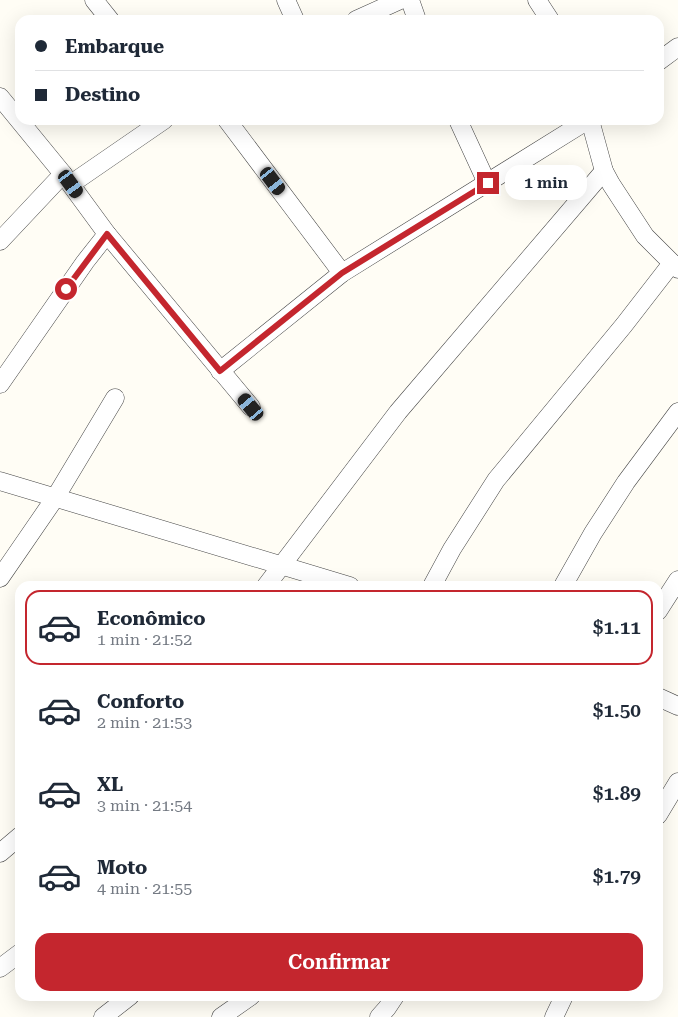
<!DOCTYPE html>
<html lang="pt">
<head>
<meta charset="utf-8">
<style>
  body { margin:0; font-family:"Roboto Serif",serif; background:#f2f2f3; color:#1f2937; height:100vh; display:flex; flex-direction:column; font-size:19px; white-space:nowrap }
  * { box-sizing:border-box; margin:0 }
  p { font-size:16px; color:#747a83 }
  .icon { flex:none; width:28px; height:28px; fill:none; stroke:currentColor; stroke-width:2; stroke-linecap:round; stroke-linejoin:round }
  .map { position:relative; flex:1; overflow:hidden }
  .panel { position:absolute; left:15px; top:581px; width:648px; height:420px; display:flex; flex-direction:column; background:#fff; border-radius:15px; box-shadow:0 5px 20px #0002 }
  .panel>* { flex:none }
  .banner { position:absolute; left:15px; top:15px; width:649px; height:110px; border-radius:15px; box-shadow:0 5px 20px #0002; display:grid; align-content:center; height:110px; padding:0 20px; background:#fff }
  .end { position:absolute; width:22px; height:22px; margin:-11px; border:6px solid #c4262e; background:#fff; box-shadow:0 0 0 2px #fff }
  .from { border-radius:50% }
  .bubble { position:absolute; height:35px; border-radius:15px; background:#fff; box-shadow:0 5px 20px #0002; font-size:16px; font-weight:600; line-height:35px; text-align:center }
  .car { position:absolute; width:15px; height:30px; margin:-15px -8px; border-radius:6px; box-shadow:0 0 4px 1px #0007; background:linear-gradient(#222 24%,#8ab4d8 0 40%,#222 0 76%,#8ab4d8 0 86%,#222 0) }
  .banner b { display:flex; align-items:center; gap:18px; height:48px; font-size:19px }
  .banner b+b { border-top:1px solid #e0e1e3 }
  .banner i { width:12px; height:12px; background:#1f2937 }
  ul { padding:9px 0 0; list-style:none }
  li { display:flex; align-items:center; gap:15px; height:75px; margin:0 10px 8px; padding:0 10px; border:2px solid transparent; border-radius:15px }
  li div { flex:1 }
  li b { display:block; font-size:19px }
  li em { font-style:normal; font-weight:600 }
  li.current { border-color:#c4262e }
  li>.icon { width:45px; height:45px; stroke-width:1.5 }
  .cta { display:flex; gap:10px; margin-top:auto; padding:10px 20px }
  .cta a { flex:1; height:58px; border-radius:15px; background:#c4262e; color:#fff; font-size:20px; font-weight:600; line-height:58px; text-align:center }
  .map>svg:first-child { display:block }
  .lines { fill:none; stroke-linecap:round; stroke-linejoin:round }
  .minor-casing { stroke:#444; stroke-width:19 }
  .minor { stroke:#fff; stroke-width:18 }
  .route { stroke:#c4262e; stroke-width:6 }
</style>
</head>
<body>
<div class="map">
<svg width="678" height="1017" viewBox="0 0 678 1017">
  <rect width="100%" height="100%" fill="#fffdf5"/>
  <g class="lines">
    <g class="minor-casing">
      <g id="minor">
        <path d="M94,0l16,20"/>
        <path d="M286,0l9,20"/>
        <path d="M410,0l7,20"/>
        <path d="M537,0l13,20"/>
        <path d="M356,20l44,-20"/>
        <path d="M659,61l19,-14"/>
        <path d="M0,97l63,77 44,60 144,173"/>
        <path d="M227,120l115,153"/>
        <path d="M458,120l29,63"/>
        <path d="M590,120l14,51 7,13 34,52 33,33"/>
        <path d="M71,184l93,-64"/>
        <path d="M0,241l63,-67"/>
        <path d="M220,371l122,-98 246,-153"/>
        <path d="M0,384l85,-122 22,-28"/>
        <path d="M0,481l350,105"/>
        <path d="M0,578l55,-80 60,-100"/>
        <path d="M266,586l132,-174 206,-241"/>
        <path d="M432,586l20,-37 44,-69 128,-155 48,-62"/>
        <path d="M563,586l30,-53 33,-51 52,-70"/>
        <path d="M658,611l20,-31"/>
        <path d="M658,697l20,9"/>
        <path d="M658,815l20,-33"/>
        <path d="M0,853l20,-17"/>
        <path d="M0,968l20,-15"/>
        <path d="M103,1017l27,-21"/>
        <path d="M221,1017l30,-21"/>
        <path d="M379,1017l8,-9 8,-12"/>
        <path d="M554,1017l10,-21"/>
      </g>
    </g>
    <use href="#minor" class="minor"/>
  </g>
  <g class="lines">
    <path class="route" d="M66,289l41,-55 113,137 122,-98 146,-90"/>
  </g>
</svg>
<i class="end from" style="left:66px;top:289px"></i>
<i class="end" style="left:488px;top:183px"></i>
<div class="bubble" style="left:505px;top:165px;width:82px">1 min</div>
<i class="car" style="left:273px;top:181px;rotate:143deg"></i>
<i class="car" style="left:71px;top:184px;rotate:144deg"></i>
<i class="car" style="left:251px;top:407px;rotate:320deg"></i>
<div class="banner">
<b><i class="from"></i>Embarque</b>
<b><i></i>Destino</b>
</div>
<section class="panel">
<ul>
<li class="current"><svg class="icon" aria-label="car" viewBox="0 0 24 24"><path d="M5 17H2v-5l4-1 3-4h7l3 4 3 1v5h-3M9 17h6M6 11h13"/><circle cx="7" cy="17" r="2"/><circle cx="17" cy="17" r="2"/></svg><div><b>Econômico</b><p>1 min · 21:52</p></div><em>$1.11</em></li>
<li><svg class="icon" aria-label="car" viewBox="0 0 24 24"><path d="M5 17H2v-5l4-1 3-4h7l3 4 3 1v5h-3M9 17h6M6 11h13"/><circle cx="7" cy="17" r="2"/><circle cx="17" cy="17" r="2"/></svg><div><b>Conforto</b><p>2 min · 21:53</p></div><em>$1.50</em></li>
<li><svg class="icon" aria-label="car" viewBox="0 0 24 24"><path d="M5 17H2v-5l4-1 3-4h7l3 4 3 1v5h-3M9 17h6M6 11h13"/><circle cx="7" cy="17" r="2"/><circle cx="17" cy="17" r="2"/></svg><div><b>XL</b><p>3 min · 21:54</p></div><em>$1.89</em></li>
<li><svg class="icon" aria-label="car" viewBox="0 0 24 24"><path d="M5 17H2v-5l4-1 3-4h7l3 4 3 1v5h-3M9 17h6M6 11h13"/><circle cx="7" cy="17" r="2"/><circle cx="17" cy="17" r="2"/></svg><div><b>Moto</b><p>4 min · 21:55</p></div><em>$1.79</em></li>
</ul>
<div class="cta"><a>Confirmar</a></div>
</section>
</div>
</body>
</html>
